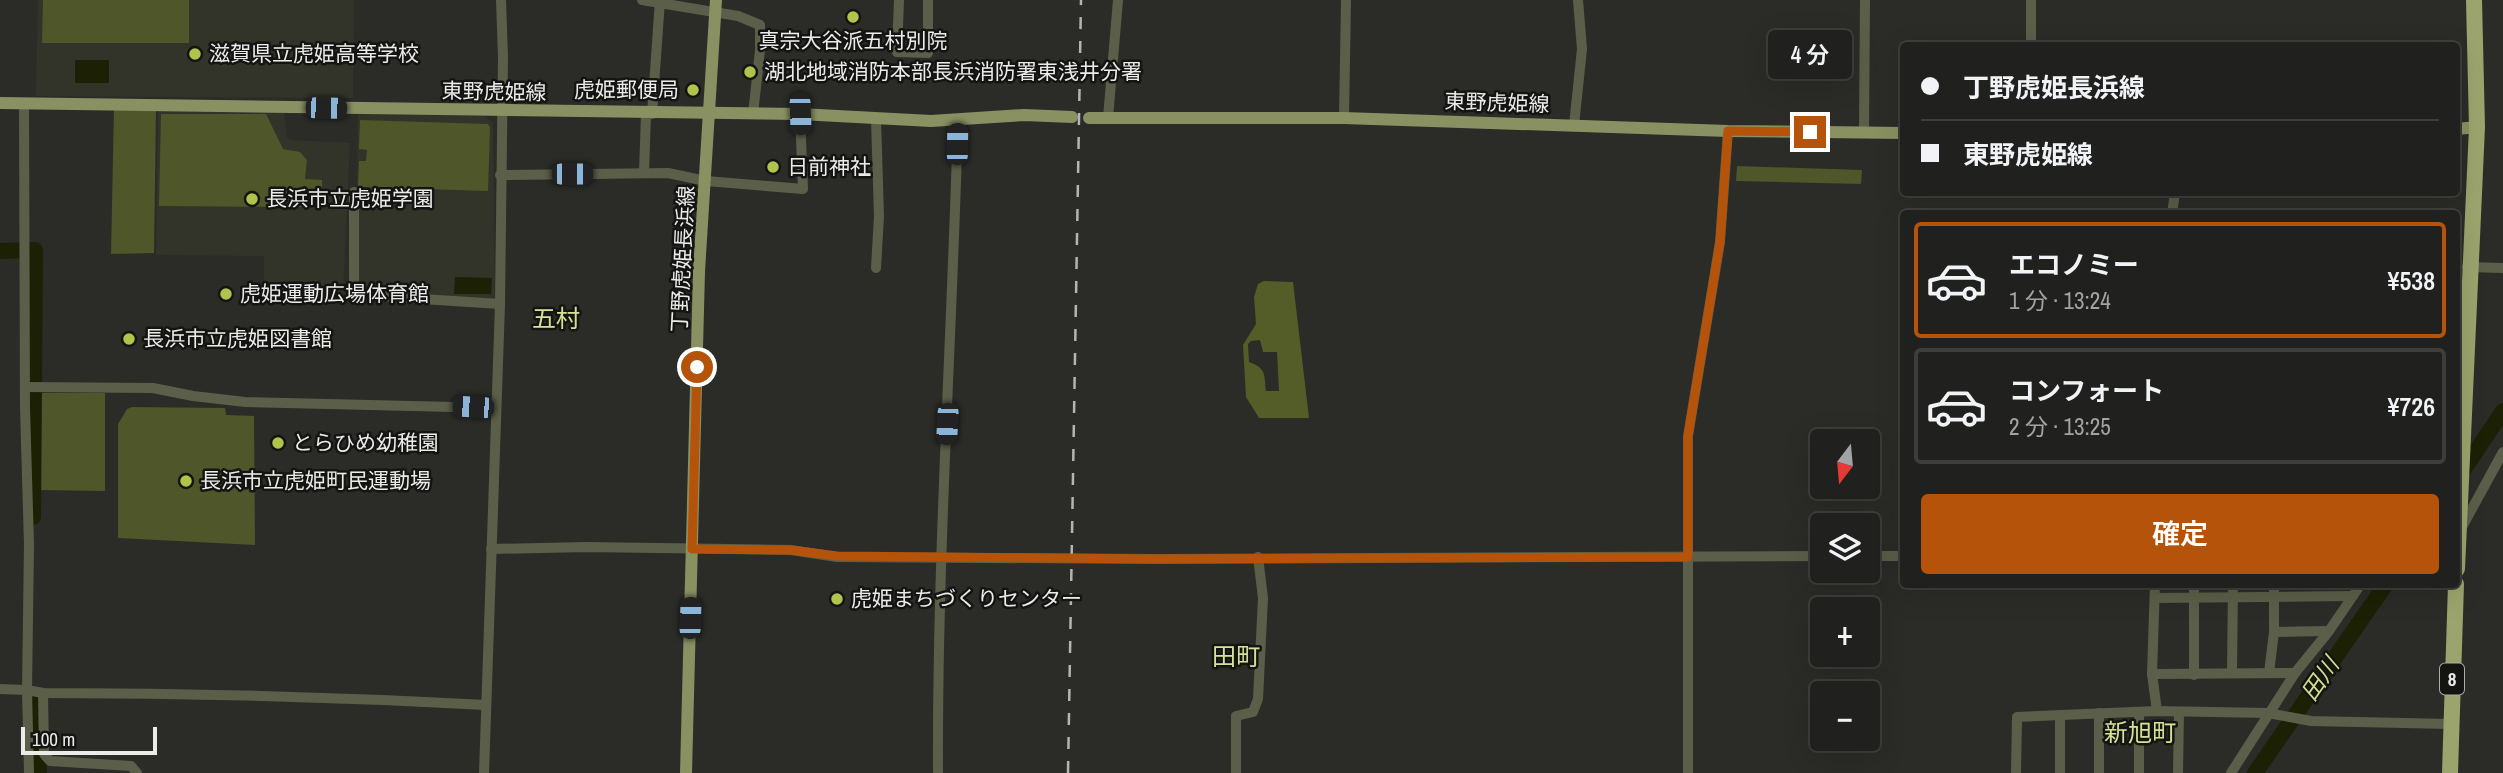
<!DOCTYPE html>
<html lang="ja">
<head>
<meta charset="utf-8">
<style>
  body { margin:0; font-family:"Archivo Narrow","Noto Sans JP",sans-serif; background:#282927; color:#f1f3f6; height:100vh; display:flex; flex-direction:column; font-size:26px; white-space:nowrap }
  * { box-sizing:border-box; margin:0 }
  p { font-size:23px; color:#a2a3a4 }
  .icon { flex:none; width:38px; height:38px; fill:none; stroke:currentColor; stroke-width:2; stroke-linecap:round; stroke-linejoin:round }
  .map { position:relative; flex:1; overflow:hidden }
  .panel { position:absolute; left:1900px; top:210px; width:560px; height:378px; display:flex; flex-direction:column; background:#20211e; border-radius:7px; box-shadow:0 7px 28px #0002,0 0 0 2px #3d3e3c }
  .panel>* { flex:none }
  .hud { position:absolute; left:1900px; top:42px; width:560px; height:154px; border-radius:7px; box-shadow:0 7px 28px #0002,0 0 0 2px #3d3e3c; display:grid; align-content:center; height:154px; padding:0 21px; background:#20211e }
  .needle { width:46px; rotate:196deg }
  .tools { position:absolute; left:1810px; top:429px; display:grid; gap:14px }
  .tools a { display:grid; place-items:center; width:70px; height:70px; border-radius:7px; background:#20211e; box-shadow:0 7px 28px #0002,0 0 0 2px #3d3e3c; font-size:35px }
  .scale { position:absolute; left:21px; bottom:18px; width:136px; box-sizing:border-box; padding-left:7px; border:4px solid #ebecea; border-top:0; font-size:19px; line-height:24px; white-space:nowrap; color:#ebecea; -webkit-text-stroke:5px #141413; paint-order:stroke }
  .end { position:absolute; width:32px; height:32px; margin:-16px; border:9px solid #b45309; background:#fff; box-shadow:0 0 0 4px #fff }
  .from { border-radius:50% }
  .bubble { position:absolute; height:49px; border-radius:7px; background:#20211e; box-shadow:0 7px 28px #0002,0 0 0 2px #3d3e3c; font-size:23px; font-weight:600; line-height:49px; text-align:center }
  .car { position:absolute; width:21px; height:42px; margin:-21px -10px; border-radius:9px; box-shadow:0 0 5px 2px #0007; background:linear-gradient(#222 24%,#8ab4d8 0 40%,#222 0 76%,#8ab4d8 0 86%,#222 0) }
  .hud b { display:flex; align-items:center; gap:24px; height:66px; font-size:26px }
  .hud b+b { border-top:2px solid #3d3e3c }
  .hud i { width:18px; height:18px; background:#f1f3f6 }
  ul { padding:12px 0 0; list-style:none }
  li { display:flex; align-items:center; gap:21px; height:116px; margin:0 14px 10px; padding:0 7px; border:4px solid #3d3e3c; border-radius:7px }
  li div { flex:1 }
  li b { display:block; font-size:26px }
  li em { font-style:normal; font-weight:600 }
  li.selected { border-color:#b45309 }
  li>.icon { width:63px; height:63px; stroke-width:1.5 }
  .action { display:flex; gap:14px; margin-top:auto; padding:14px 21px }
  .action a { flex:1; height:80px; border-radius:7px; background:#b45309; color:#fff; font-size:28px; font-weight:600; line-height:80px; text-align:center }
  .map>svg:first-child { display:block }
  .built { fill:#32342a }
  .green { fill:#4f5629 }
  .forest { fill:#545c27; fill-rule:evenodd }
  .water { fill:#1c2004 }
  .lines { fill:none; stroke-linecap:round; stroke-linejoin:round }
  .river { stroke:#1c2004; stroke-width:16 }
  .minor { stroke:#5b5f49; stroke-width:10 }
  .major { stroke:#899163; stroke-width:12 }
  .highway { stroke:#9ba46d; stroke-width:16 }
  .rail { stroke:#b4b5b3; stroke-width:2.5; stroke-dasharray:12 12; stroke-linecap:butt }
  .route { stroke:#b45309; stroke-width:9 }
  .poi-dot { fill:#b2c34c; stroke:#141413; stroke-width:2.5 }
  .labels { text-anchor:middle; stroke-width:5; stroke-linejoin:round; paint-order:stroke }
  .shield { fill:#141413; stroke:#aaabaa; stroke-width:2 }
  .shield-label { font-size:19px; font-weight:bold; fill:#ebecea }
  .poi-label { font-size:21px; fill:#ebecea; stroke:#141413; text-anchor:start }
  .street-label { font-size:21px; fill:#ebecea; stroke:#141413 }
  .water-label { font-size:23px; font-style:italic; fill:#d1de8c; stroke:#141413 }
  .quarter-label { font-size:24px; fill:#d5e295; stroke:#141413 }
</style>
</head>
<body>
<div class="map">
<svg width="2503" height="773" viewBox="0 0 2503 773">
  <rect width="100%" height="100%" fill="#2b2c28"/>
  <g class="built">
    <path d="M38,0h316l-1,98 -317,-2z"/>
    <path d="M158,109l126,2 3,26 3,3 60,3 -7,151 -79,-2v-36l-108,-1z"/>
    <path d="M358,114l125,2 10,7 2,176 -140,-5z"/>
  </g>
  <g class="green">
    <path d="M43,0h146v43h-147z"/>
    <path d="M114,108l42,1 -2,144 -43,1z"/>
    <path d="M161,114h105l17,35 17,3 7,8 -2,19 17,1v13l-14,14 -149,-1z"/>
    <path d="M360,120l128,4 2,3 -2,64 -130,-4 1,-26h7l1,-11 -8,-1z"/>
    <path d="M1737,166l125,4 -1,14 -125,-3z"/>
    <path d="M40,393h65v98l-68,-1 1,-95z"/>
    <path d="M132,407l93,1 1,7 28,1 1,129 -137,-7v-114l9,-15z"/>
  </g>
  <path class="forest" d="M1264,281l29,1 16,136h-50l-13,-21 -3,-52 13,-21 -2,-27 4,-13zM1260,340l3,12h14l2,39h-13c-2,-17 1,-22 -17,-29l-1,-18 3,-3z"/>
  <g class="water">
    <path d="M109,60v23h-34v-23z"/>
    <path d="M455,277l37,1 -1,16h-37z"/>
  </g>
  <g class="lines">
    <g class="river">
      <path d="M0,251l35,-1 -2,267"/>
      <path d="M2458,478l45,-67"/>
      <path d="M37,699l2,74"/>
      <path d="M2255,773l131,-189"/>
    </g>
    <g class="minor">
      <path d="M642,0l96,16 22,9v25l-7,64"/>
      <path d="M899,0l-2,52 31,1v-53"/>
      <path d="M2031,46v-46"/>
      <path d="M24,104l1,304 4,136 -2,146 16,3c148,0 295,4 443,12"/>
      <path d="M652,114l8,-114"/>
      <path d="M1108,118l10,-118"/>
      <path d="M1344,118l2,-118"/>
      <path d="M1574,125l8,-76 -4,-49"/>
      <path d="M1864,133l1,-133"/>
      <path d="M644,173l2,-59"/>
      <path d="M500,175l168,-2 38,8 97,8 -3,-75"/>
      <path d="M354,192v95l6,8 140,9"/>
      <path d="M2172,214l3,-22"/>
      <path d="M2467,267l36,1"/>
      <path d="M876,268l3,-52 -3,-97"/>
      <path d="M25,387l128,1 40,8 52,6 251,6"/>
      <path d="M2462,527l41,-75"/>
      <path d="M491,549l95,-2 205,3 46,7 320,2 665,-3"/>
      <path d="M1867,556h37"/>
      <path d="M2155,584l-3,90 5,37"/>
      <path d="M2194,584v91"/>
      <path d="M2155,598l198,-2"/>
      <path d="M2274,632l55,-1"/>
      <path d="M2232,673l1,-89"/>
      <path d="M2269,673l5,-41v-48"/>
      <path d="M2152,674l143,-1"/>
      <path d="M0,689l27,1 2,83"/>
      <path d="M43,693l1,61 6,7 81,5 6,7"/>
      <path d="M2099,713v60"/>
      <path d="M484,773l16,-469 3,-247 -2,-57"/>
      <path d="M938,773c-1,-218 14,-436 20,-654"/>
      <path d="M1236,773v-57l17,-4 5,-13 5,-101 -5,-41"/>
      <path d="M1688,773v-337l32,-194 8,-111"/>
      <path d="M2016,773l1,-56 140,-6 111,2 43,8 139,3"/>
      <path d="M2060,773v-58"/>
      <path d="M2139,773v-61"/>
      <path d="M2178,773l1,-61"/>
      <path d="M2231,773l64,-100 34,-42 32,-47"/>
    </g>
    <g class="major">
      <path d="M0,103l800,11 131,7 93,-6 48,2"/>
      <path d="M1089,118h255l384,13 176,2"/>
      <path d="M2457,129l20,-2"/>
      <path d="M686,773l13,-502 17,-271"/>
    </g>
    <g class="highway">
      <path d="M2457,569l20,-442 -3,-127"/>
      <path d="M2450,773l6,-189"/>
    </g>
    <path class="rail" d="M1068,773l13,-773"/>
  </g>
  <g class="lines">
    <path class="route" d="M697,367l-5,182 99,1 46,6 320,3 531,-2v-121l32,-194 8,-111 82,1"/>
  </g>
  <g class="poi-dot">
    <circle cx="853" cy="17" r="7"/>
    <circle cx="195" cy="54" r="7"/>
    <circle cx="750" cy="72" r="7"/>
    <circle cx="693" cy="90" r="7"/>
    <circle cx="773" cy="167" r="7"/>
    <circle cx="252" cy="199" r="7"/>
    <circle cx="226" cy="294" r="7"/>
    <circle cx="129" cy="339" r="7"/>
    <circle cx="278" cy="443" r="7"/>
    <circle cx="186" cy="481" r="7"/>
    <circle cx="837" cy="599" r="7"/>
  </g>
  <g class="labels">
    <rect class="shield" x="2440" y="663.5" width="24" height="31" rx="5"/>
    <g class="shield-label">
      <text x="2452" y="686">8</text>
    </g>
    <g class="poi-label">
      <text x="853" y="48" text-anchor="middle">真宗大谷派五村別院</text>
      <text x="209" y="61">滋賀県立虎姫高等学校</text>
      <text x="764" y="79">湖北地域消防本部長浜消防署東浅井分署</text>
      <text x="679" y="97" text-anchor="end">虎姫郵便局</text>
      <text x="787" y="174">日前神社</text>
      <text x="266" y="206">長浜市立虎姫学園</text>
      <text x="240" y="301">虎姫運動広場体育館</text>
      <text x="143" y="346">長浜市立虎姫図書館</text>
      <text x="292" y="450">とらひめ幼稚園</text>
      <text x="200" y="488">長浜市立虎姫町民運動場</text>
      <text x="851" y="606">虎姫まちづくりセンター</text>
    </g>
    <g class="street-label">
      <text transform="translate(494 92) rotate(1)" y="7">東野虎姫線</text>
      <text transform="translate(1497 103) rotate(2)" y="7">東野虎姫線</text>
      <text transform="translate(683 259) rotate(-87)" y="7">丁野虎姫長浜線</text>
    </g>
    <g class="water-label">
      <text transform="translate(2320 679) rotate(-55)" y="8">田川</text>
    </g>
    <g class="quarter-label">
      <text x="556" y="327">五村</text>
      <text x="1236" y="665">田町</text>
      <text x="2140" y="741">新旭町</text>
    </g>
  </g>
</svg>
<div class="tools">
<a><svg class="needle" viewBox="-14 -14 28 28"><path d="M0-13l5 13h-10z" fill="#e53935"/><path d="M0 13l5-13h-10z" fill="#a2a3a4"/></svg></a>
<a><svg class="icon" aria-label="layers" viewBox="0 0 24 24"><path d="M12 4l9 5-9 5-9-5zM3 14l9 5 9-5"/></svg></a>
<a>+</a>
<a>−</a>
</div>
<div class="scale">100 m</div>
<i class="end from" style="left:697px;top:367px"></i>
<i class="end" style="left:1810px;top:132px"></i>
<div class="bubble" style="left:1768px;top:30px;width:84px">4 分</div>
<i class="car" style="left:326px;top:108px;rotate:91deg"></i>
<i class="car" style="left:800px;top:114px;rotate:178deg"></i>
<i class="car" style="left:957px;top:144px;rotate:1deg"></i>
<i class="car" style="left:572px;top:174px;rotate:90deg"></i>
<i class="car" style="left:473px;top:407px;rotate:273deg"></i>
<i class="car" style="left:947px;top:424px;rotate:183deg"></i>
<i class="car" style="left:690px;top:618px;rotate:2deg"></i>
<div class="hud">
<b><i class="from"></i>丁野虎姫長浜線</b>
<b><i></i>東野虎姫線</b>
</div>
<section class="panel">
<ul>
<li class="selected"><svg class="icon" aria-label="car" viewBox="0 0 24 24"><path d="M5 17H2v-5l4-1 3-4h7l3 4 3 1v5h-3M9 17h6M6 11h13"/><circle cx="7" cy="17" r="2"/><circle cx="17" cy="17" r="2"/></svg><div><b>エコノミー</b><p>1 分 · 13:24</p></div><em>¥538</em></li>
<li><svg class="icon" aria-label="car" viewBox="0 0 24 24"><path d="M5 17H2v-5l4-1 3-4h7l3 4 3 1v5h-3M9 17h6M6 11h13"/><circle cx="7" cy="17" r="2"/><circle cx="17" cy="17" r="2"/></svg><div><b>コンフォート</b><p>2 分 · 13:25</p></div><em>¥726</em></li>
</ul>
<div class="action"><a>確定</a></div>
</section>
</div>
</body>
</html>
